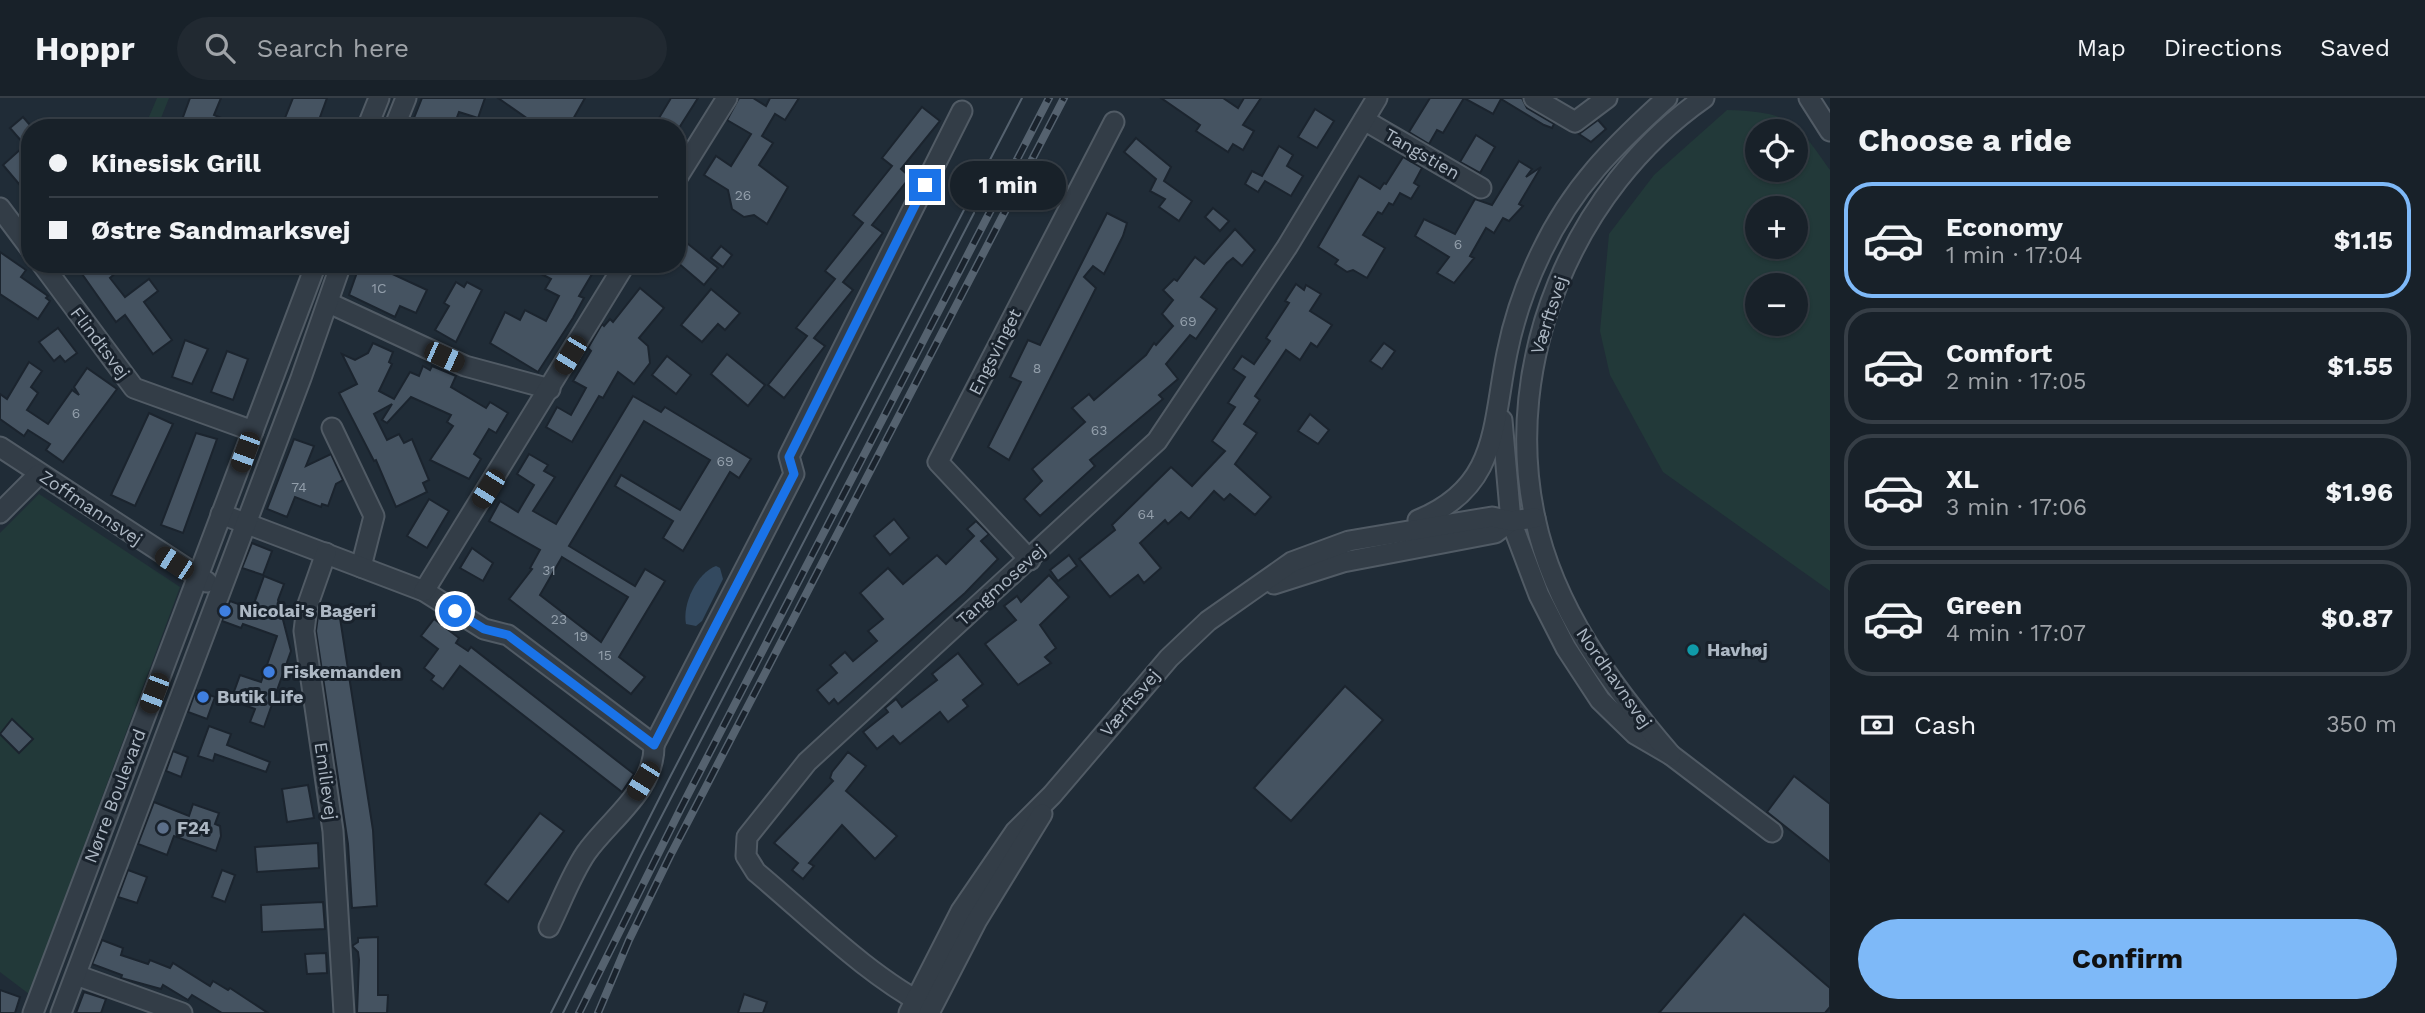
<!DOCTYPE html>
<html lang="en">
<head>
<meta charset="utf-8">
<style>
  body { margin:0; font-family:"Work Sans",sans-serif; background:#212931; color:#f1f3f6; height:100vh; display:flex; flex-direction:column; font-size:26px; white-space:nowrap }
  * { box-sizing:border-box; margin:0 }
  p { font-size:23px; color:#9fa3a8 }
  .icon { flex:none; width:38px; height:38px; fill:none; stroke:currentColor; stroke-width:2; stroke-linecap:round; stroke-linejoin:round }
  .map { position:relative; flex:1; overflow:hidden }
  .details { display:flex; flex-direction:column; background:#182129; width:595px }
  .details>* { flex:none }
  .guide { position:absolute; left:21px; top:21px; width:665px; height:154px; border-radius:28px; box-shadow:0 2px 5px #0004,0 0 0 2px #363e46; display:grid; align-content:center; height:154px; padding:0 28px; background:#182129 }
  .controls { position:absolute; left:1745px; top:21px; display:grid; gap:14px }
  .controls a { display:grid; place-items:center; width:63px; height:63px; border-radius:50%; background:#182129; box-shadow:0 2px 5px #0004,0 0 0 2px #363e46; font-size:35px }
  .end { position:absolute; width:32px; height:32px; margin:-16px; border:9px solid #1a73e8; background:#fff; box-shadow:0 0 0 4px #fff }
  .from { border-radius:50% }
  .bubble { position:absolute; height:49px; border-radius:24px; background:#182129; box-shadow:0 2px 5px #0004,0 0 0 2px #363e46; font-size:23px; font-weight:700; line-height:49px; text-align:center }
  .car { position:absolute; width:21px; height:42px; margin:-21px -10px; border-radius:9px; box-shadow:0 0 5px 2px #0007; background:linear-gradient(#222 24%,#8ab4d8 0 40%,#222 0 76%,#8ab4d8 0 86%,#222 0) }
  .guide b { display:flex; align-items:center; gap:24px; height:66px; font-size:26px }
  .guide b+b { border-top:2px solid #363e46 }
  .guide i { width:18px; height:18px; background:#f1f3f6 }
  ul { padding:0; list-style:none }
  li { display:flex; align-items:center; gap:21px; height:116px; margin:0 14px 10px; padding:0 14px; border:4px solid #363e46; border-radius:28px }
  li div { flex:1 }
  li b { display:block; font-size:26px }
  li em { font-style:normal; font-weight:700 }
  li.current { border-color:#7eb9f8 }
  li>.icon { width:63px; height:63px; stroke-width:1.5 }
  h2 { padding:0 28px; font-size:32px; line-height:84px }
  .pay { display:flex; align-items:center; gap:18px; height:77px; padding:0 28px; font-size:26px }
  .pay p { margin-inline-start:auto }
  .cta { display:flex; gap:14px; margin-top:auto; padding:14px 28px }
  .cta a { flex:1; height:80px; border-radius:42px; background:#7eb9f8; color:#111; font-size:28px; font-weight:700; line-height:80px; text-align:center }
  header { display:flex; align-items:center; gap:42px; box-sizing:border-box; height:98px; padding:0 35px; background:#182129; border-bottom:2px solid #363e46 }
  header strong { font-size:33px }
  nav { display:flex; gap:38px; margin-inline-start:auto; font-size:24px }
  .search { width:490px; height:63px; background:#212931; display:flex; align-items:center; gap:18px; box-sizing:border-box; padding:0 24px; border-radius:38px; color:#9fa3a8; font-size:26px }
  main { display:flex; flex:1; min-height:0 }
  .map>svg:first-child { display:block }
  .green { fill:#223939; fill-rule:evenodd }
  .water { fill:#33495f }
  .building { fill:#455361; stroke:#1b242e; stroke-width:2; fill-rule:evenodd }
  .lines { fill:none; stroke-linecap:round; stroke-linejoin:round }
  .minor-casing { stroke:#515b65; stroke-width:23 }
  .minor { stroke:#333d47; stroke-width:19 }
  .tram { stroke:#55626f; stroke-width:2 }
  .rail-casing { stroke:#55626f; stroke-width:8 }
  .rail { stroke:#19222c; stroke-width:5; stroke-dasharray:16; stroke-linecap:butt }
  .route { stroke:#1a73e8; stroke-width:9 }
  .shop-dot { fill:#3f7fe0; stroke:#19222c; stroke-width:2.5 }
  .culture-dot { fill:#0f9aa8; stroke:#19222c; stroke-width:2.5 }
  .service-dot { fill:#5c6f8a; stroke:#19222c; stroke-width:2.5 }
  .labels { text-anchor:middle; stroke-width:6; stroke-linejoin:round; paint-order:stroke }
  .number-label { font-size:14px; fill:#939fab }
  .street-label { font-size:18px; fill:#adb8c4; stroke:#19222c }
  .poi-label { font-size:18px; font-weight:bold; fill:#adb8c4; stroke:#19222c; text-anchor:start }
</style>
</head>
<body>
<header>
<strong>Hoppr</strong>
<div class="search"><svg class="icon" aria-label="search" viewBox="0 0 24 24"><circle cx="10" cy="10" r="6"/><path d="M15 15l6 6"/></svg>Search here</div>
<nav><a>Map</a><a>Directions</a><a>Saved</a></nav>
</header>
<main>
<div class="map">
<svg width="1830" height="915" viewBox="0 0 1830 915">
  <rect width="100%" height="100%" fill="#202c37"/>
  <g class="green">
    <path d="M157,0h12l-12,30 -11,-4z"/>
    <path d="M1727,12c63,2 68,10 103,60v421l-167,-119 -53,-97 -10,-44 9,-97 45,-59zM1796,33v39h-39v-39zM1757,110h39v39h-39zM1757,187h39v39h-39z"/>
    <path d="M39,396l141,93 -151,407 -29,-22v-439z"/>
  </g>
  <path class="water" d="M716,468l4,2 3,11 -21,42 -6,5 -10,-2c-4,-20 11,-51 30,-58z"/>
  <g class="building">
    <path d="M190,0h31l-7,17 31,13h-66z"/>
    <path d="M293,0h34l-11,30h-35z"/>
    <path d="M422,0h63l-7,20 -19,-6 -6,16h-43z"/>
    <path d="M498,0h87l-17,30h-27z"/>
    <path d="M671,0h27l-19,30h-26z"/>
    <path d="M739,0h14l13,8 4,-8h29l-14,22 -10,-6 -13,22 11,7 -14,22 29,22 -21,37 -13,-9 -10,2 -12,-8 -4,-19 -24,-15 12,-19 15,10 20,-32 -24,-14z"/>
    <path d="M1161,0h62l15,10 6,-10h17l-18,27 11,6 -11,19 -10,-6 -5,8 -32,-21 4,-6z"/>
    <path d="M1430,0h92l5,10 27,16 -2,4 -8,-3 -43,-26 -8,15 -29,-16 -21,35 -6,-3 -8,14 -20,-12z"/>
    <path d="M922,9l18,14 -39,48 9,8 -38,48 11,8 -40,49 10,8 -39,48 11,8 -41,52 -16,-13 39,-49 -11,-8 39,-49 -10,-8 38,-48 -10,-8 39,-49 -10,-8z"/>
    <path d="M1315,11l19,12 -17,27 -19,-11z"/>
    <path d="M23,19l7,8v26l-20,-23z"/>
    <path d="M1598,22l8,9 -15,13 -12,-8z"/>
    <path d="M1476,37l19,12 -15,26 -20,-11z"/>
    <path d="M1136,40l35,29 -7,14 28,20 -13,20 -20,-14 6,-8 -15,-8 6,-12 -32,-27z"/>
    <path d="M1279,48l14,9 -6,11 16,10 -12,20 -26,-15 -7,11 -13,-8 7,-13 10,5z"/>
    <path d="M23,49l7,8v42l-27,-32z"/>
    <path d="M1403,59l19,11 -8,15 5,3 -8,13 -11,-6 -7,12 -4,-2 -7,11 -4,-2 -15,23 22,13 -18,30 -14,-8 -6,2 -12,-8 3,-4 -20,-13 41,-71 21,13 4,-6 2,1z"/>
    <path d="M1519,63l13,8 -6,8 15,-10 -22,37 4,2 -14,15 -6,-3 -9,15 -8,-5 -16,28 4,2 -20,25 -17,-10 12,-16 -34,-21 9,-17 31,15 20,-35 17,6z"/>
    <path d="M1213,110l16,13 -9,10 -15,-14z"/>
    <path d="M1107,115l20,10 -4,13 -19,38 -11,-8 -9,11 12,11 -87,172 -21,-13 33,-65 -11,-5 18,-37 12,5z"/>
    <path d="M1235,131l20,21 -13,16 -9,-8 -6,5 -26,34 16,12 -21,30 -6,-4 -24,29 12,15 -19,16 4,4 -73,61 5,6 -55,50 -16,-17 18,-18 -10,-12 53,-47 -13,-14 17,-14 5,6 52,-45 8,-12 2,2 17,-19 -11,-12 11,-14 -10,-10 11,-11 3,2 18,-24 9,7z"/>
    <path d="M677,137l41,33 -14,17 -27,-23z"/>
    <path d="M721,148l11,9 -9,12 -12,-9z"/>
    <path d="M0,154l26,18 -5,7 27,19 -2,2 4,3 -12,18 -38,-25z"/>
    <path d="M75,166h51l-16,14 15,19 24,-18 9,12 -14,11 28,38 -19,14 -28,-39 -9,7z"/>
    <path d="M360,166h32l-4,8 39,18 -11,23 -16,-7 -5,11 -46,-22z"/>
    <path d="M522,166h76l-19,32 5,2 -11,20 -35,54 -48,-29 15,-31 15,8 5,-10 21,11 13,-25 -14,-7 6,-10z"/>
    <path d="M456,184l8,5 3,-5 15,8 -26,52 -21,-12 14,-24 -5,-3z"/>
    <path d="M1296,186l8,6 2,-5 15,9 -11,17 22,14 -15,22 -6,-4 -11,17 -14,-10 -31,46 5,4 -16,24 13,9 -22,31 36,33 -16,18 -25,-21 -6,6 -10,-9 -25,28 -8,-7 -13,12 -3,-4 -25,23 21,25 -17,15 -6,-8 -28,22 -31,-38 36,-29 -3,-5 59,-58 21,19 33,-35 -13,-10 23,-34 -7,-4 17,-26 -12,-8 9,-13 12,8 16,-23 -4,-3 23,-35 -4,-2z"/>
    <path d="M640,190l24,20 -25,30 9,8 2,17 -16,21 -16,-12 -15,26 -4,-2 -27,46 -26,-15 11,-20 14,8 15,-27 -13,-7 18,-30 -3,-3 14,-24 2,2 6,-7 3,3z"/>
    <path d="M711,191l29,24 -15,17 -7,-6 -16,18 -21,-17z"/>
    <path d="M58,230l19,25 -12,9 -5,-6 -6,5 -15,-19z"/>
    <path d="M185,242l23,9 -16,35 -20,-7z"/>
    <path d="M373,245l20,9 -4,10 3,2 -13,27 15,8 16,-27 9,4 4,-10 7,4 2,-4 24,10 -5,11 35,21 4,-6 18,11 -12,20 -7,-4 -15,25 7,5 -12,20 -39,-19 23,-34 -6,-4 4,-7 -40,-18 -24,26 -5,-3 10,-16 -18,10 13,26 12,-6 5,9 8,-4 17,41 -6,3 4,9 -31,15 -20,-47 -2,1 -35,-68 18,-9 -15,-30 13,6 13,-7z"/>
    <path d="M1384,245l11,8 -13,18 -12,-8z"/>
    <path d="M227,253l21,8 -15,41 -22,-8z"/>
    <path d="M727,256l38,31 -17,21 -37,-32z"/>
    <path d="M667,258l24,19 -15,19 -24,-19z"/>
    <path d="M29,264l13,9 -11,16 7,6 -11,17 21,14 24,-34 7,5 -5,-8 13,-19 30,21 -54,73 -17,-12 4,-6 -22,-14 -4,6 -24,-17v-25l7,5z"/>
    <path d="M633,298l28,16 4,-5 86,52 -12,19 -9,-6 -47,79 -20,-13 10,-17 -58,-35 6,-11 59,35 30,-50 -66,-39 -75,125 66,40 10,-17 20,12 -46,76 26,20 -14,17 -122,-95 23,-30 -2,-1 10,-18 -51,-29 11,-20 18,11 16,-27 -17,-11 12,-20 19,11 -4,6 11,6 -22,34 23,13zM562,459l66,40 -27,45 -61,-47z"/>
    <path d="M149,315l24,11 -38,82 -24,-11z"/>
    <path d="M1310,316l19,16 -11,14 -20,-13z"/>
    <path d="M196,335l21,6 -34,94 -22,-8z"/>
    <path d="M294,341l20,7 -8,20 25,-12 12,26 -7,4 -8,22 -6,-2 -1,3 -26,-10 -8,20 -20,-8z"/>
    <path d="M429,401l20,12 -22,37 -20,-12z"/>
    <path d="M894,421l15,19 -19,17 -16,-19z"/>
    <path d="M976,423l13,13 -8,7 17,18 -33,34 -127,111 -4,-5 -5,5 -12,-14 20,-17 -7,-8 15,-13 8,9 24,-20 -9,-10 15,-12 -23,-26 28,-25 15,16 34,-29 9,9 28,-28 -7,-7z"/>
    <path d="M252,445l20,8 -9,24 -21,-7z"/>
    <path d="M472,450l21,15 -10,18 -23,-13z"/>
    <path d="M1069,457l8,11 -19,15 -8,-11z"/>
    <path d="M1049,477l20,22 -29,28 16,23 -11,9 6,6 -33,22 -33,-41 31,-24 -12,-14 13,-10 4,6z"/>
    <path d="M264,478l20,8 -6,16 13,51 -27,76 -14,-5 5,-13 -24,-9 9,-25 21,7 16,-46 -34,-12 -2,4 -19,-7 8,-20 22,8z"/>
    <path d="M338,507l35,225 4,76 -25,2 -4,-64 -32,-213 3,-23z"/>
    <path d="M434,521l25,19 -3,5 12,8 3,-4 163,127 -12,18 -162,-126 -17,23 -12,-9 3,-4 -10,-8 14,-19 -17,-13z"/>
    <path d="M958,555l25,31 -20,16 5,6 -20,16 -8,-10 -40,32 -7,-8 -16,13 -14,-17 25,-20 -3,-4 11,-9 6,8 35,-27 -5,-6z"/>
    <path d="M1345,588l38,34 -92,101 -37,-33z"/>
    <path d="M196,592l19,7 -8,22 -19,-7z"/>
    <path d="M12,621l21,20 -14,14 -19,-19z"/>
    <path d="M209,628l22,8 -4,11 43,17 -4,10 -51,-18 -2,7 -15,-5z"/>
    <path d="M173,653l15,6 -7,20 -15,-6z"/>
    <path d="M848,654l18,14 -20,25 51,45 -22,23 -33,-34 -33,38 5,3 -11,13 -11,-9 6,-7 -24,-20 59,-62 -3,-3 2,-6z"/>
    <path d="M1794,678l36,28v58l-63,-50z"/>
    <path d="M308,687l6,33 -27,4 -5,-33z"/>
    <path d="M154,704l35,14 4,-12 26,9 -4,11 5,2 1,10 -5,15 -42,-15 -7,19 -29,-11z"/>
    <path d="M540,715l24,18 -56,71 -23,-18z"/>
    <path d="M318,745l1,25 -62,4 -2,-25z"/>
    <path d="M128,772l19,7 -10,26 -19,-6z"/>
    <path d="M222,772l13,5 -10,27 -13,-5z"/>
    <path d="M323,804l2,27 -63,3 -1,-27z"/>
    <path d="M1744,816l86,74v19l-5,6h-166z"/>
    <path d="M378,839v58h10l-1,18h-30l2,-53 -1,-8 -6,-6 6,-4v-4z"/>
    <path d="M102,842l21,8 -2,7 27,9 2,-4 20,8 3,-5 37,23 3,-5 15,9 2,-2 38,25h-46l-30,-18 -4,5 -25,-15 -2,4 -40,-11 1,-3 -30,-11z"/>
    <path d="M326,855l1,20 -20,1 -2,-20z"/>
    <path d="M0,892l20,7 -5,16h-15z"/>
    <path d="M84,894l22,7 -5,14h-25z"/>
    <path d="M744,896l23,8 -4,11h-25z"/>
  </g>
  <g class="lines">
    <g class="minor-casing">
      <g id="minor">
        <path d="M1534,0l41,24 32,-24"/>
        <path d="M1809,0l21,33"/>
        <path d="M1364,22l117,68"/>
        <path d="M367,30l12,-30"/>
        <path d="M394,30l12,-30"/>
        <path d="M677,80l50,-80"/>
        <path d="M0,110l30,40"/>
        <path d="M42,166l92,124 119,43"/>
        <path d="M329,205l136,63 85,23"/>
        <path d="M1502,322l9,101 28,74 27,53 34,52 35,34 36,21 101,77"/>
        <path d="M332,330l42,88 -13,51"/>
        <path d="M0,349l207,135"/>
        <path d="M0,415l39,-39"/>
        <path d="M221,416l203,77 60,38 24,6 146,110 140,-271 -5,-18 173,-345"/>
        <path d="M1418,422c81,-33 74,-94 89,-167 7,-35 18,-67 34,-100 31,-66 73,-107 126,-155"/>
        <path d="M326,455l-19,54 -3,24 29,200 11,182"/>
        <path d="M1030,462l-92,-98 176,-340"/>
        <path d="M1274,486l69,-22 152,-29 16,-12"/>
        <path d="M424,493l201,-327"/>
        <path d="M1671,657c-59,-69 -117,-146 -136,-237 -34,-157 39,-329 169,-420"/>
        <path d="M549,829c12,-24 22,-52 37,-74 24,-34 69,-63 68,-108"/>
        <path d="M76,877l106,38"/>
        <path d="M931,910c-62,-31 -121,-91 -175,-136l-10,-16 1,-19 60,-75 350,-321 130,-194 90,-149"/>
        <path d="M33,915l283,-749"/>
        <path d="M61,915l240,-635 40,-114"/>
        <path d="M909,915l52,-102 54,-79 37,-37 117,-137 39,-37 84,-59 57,-21 143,-24 19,4 24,-3"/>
        <path d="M929,915l48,-93 65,-106"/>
      </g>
    </g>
    <use href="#minor" class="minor"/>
    <g class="tram">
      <path d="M551,915l118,-234 353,-681"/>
      <path d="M563,915l78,-157 333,-643"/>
    </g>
    <g class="rail-casing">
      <g id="rail">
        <path d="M579,915l102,-205 368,-710"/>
        <path d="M598,915l31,-73 41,-84 394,-758"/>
      </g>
    </g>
    <use href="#rail" class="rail"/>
  </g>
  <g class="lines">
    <path class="route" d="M455,513l29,18 24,6 146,110 140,-271 -5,-17 136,-272"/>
  </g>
  <g class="shop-dot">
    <circle cx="225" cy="513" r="7"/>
    <circle cx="269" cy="574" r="7"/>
    <circle cx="203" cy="599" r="7"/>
  </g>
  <circle class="culture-dot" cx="1693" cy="552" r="7"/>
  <circle class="service-dot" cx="163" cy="730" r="7"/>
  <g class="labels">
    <g class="number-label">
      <text x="743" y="102">26</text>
      <text x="1458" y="151">6</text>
      <text x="379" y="195">1C</text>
      <text x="1188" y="228">69</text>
      <text x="1037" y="275">8</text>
      <text x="76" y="320">6</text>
      <text x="1099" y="337">63</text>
      <text x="725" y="368">69</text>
      <text x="299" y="394">74</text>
      <text x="1146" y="421">64</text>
      <text x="549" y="477">31</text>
      <text x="559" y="526">23</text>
      <text x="581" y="543">19</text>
      <text x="605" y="562">15</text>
    </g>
    <g class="street-label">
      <text transform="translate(1422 56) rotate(30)" y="6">Tangstien</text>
      <text transform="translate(1549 217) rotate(-72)" y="6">Værftsvej</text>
      <text transform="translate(100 245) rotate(53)" y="6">Flindtsvej</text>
      <text transform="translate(995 254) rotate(-63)" y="6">Engsvinget</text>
      <text transform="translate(91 410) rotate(34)" y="6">Zoffmannsvej</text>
      <text transform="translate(1001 487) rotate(-42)" y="6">Tangmosevej</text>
      <text transform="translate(1614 580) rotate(55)" y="6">Nordhavnsvej</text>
      <text transform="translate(1130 605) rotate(-50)" y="6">Værftsvej</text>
      <text transform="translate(326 683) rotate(82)" y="6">Emilievej</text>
      <text transform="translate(115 698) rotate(-69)" y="6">Nørre Boulevard</text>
    </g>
    <g class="poi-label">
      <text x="239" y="519">Nicolai's Bageri</text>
      <text x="1707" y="558">Havhøj</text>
      <text x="283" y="580">Fiskemanden</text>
      <text x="217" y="605">Butik Life</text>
      <text x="177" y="736">F24</text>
    </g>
  </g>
</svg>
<div class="controls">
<a><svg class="icon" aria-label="locate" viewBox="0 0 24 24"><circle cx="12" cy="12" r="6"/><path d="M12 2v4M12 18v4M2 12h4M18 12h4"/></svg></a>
<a>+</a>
<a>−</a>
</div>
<i class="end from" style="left:455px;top:513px"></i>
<i class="end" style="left:925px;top:87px"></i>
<div class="bubble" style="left:950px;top:63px;width:116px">1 min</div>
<i class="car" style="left:570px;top:257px;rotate:211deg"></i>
<i class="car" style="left:444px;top:259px;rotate:114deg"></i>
<i class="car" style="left:245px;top:354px;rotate:200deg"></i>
<i class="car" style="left:488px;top:391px;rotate:212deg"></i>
<i class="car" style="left:174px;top:465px;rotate:303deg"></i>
<i class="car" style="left:154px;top:595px;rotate:201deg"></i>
<i class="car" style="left:643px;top:683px;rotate:212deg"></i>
<div class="guide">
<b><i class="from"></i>Kinesisk Grill</b>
<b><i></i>Østre Sandmarksvej</b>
</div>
</div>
<section class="details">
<h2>Choose a ride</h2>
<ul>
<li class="current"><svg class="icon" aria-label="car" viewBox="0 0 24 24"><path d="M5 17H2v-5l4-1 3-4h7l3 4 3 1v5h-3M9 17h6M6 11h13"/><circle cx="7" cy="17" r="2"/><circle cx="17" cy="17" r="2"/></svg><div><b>Economy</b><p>1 min · 17:04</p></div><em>$1.15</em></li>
<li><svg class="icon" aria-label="car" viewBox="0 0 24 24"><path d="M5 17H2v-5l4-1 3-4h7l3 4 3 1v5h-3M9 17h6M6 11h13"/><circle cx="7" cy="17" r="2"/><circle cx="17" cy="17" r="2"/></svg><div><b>Comfort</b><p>2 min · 17:05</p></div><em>$1.55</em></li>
<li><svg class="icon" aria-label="car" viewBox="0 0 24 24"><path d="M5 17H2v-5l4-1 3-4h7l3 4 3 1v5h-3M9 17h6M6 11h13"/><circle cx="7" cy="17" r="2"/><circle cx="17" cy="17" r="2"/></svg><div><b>XL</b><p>3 min · 17:06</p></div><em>$1.96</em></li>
<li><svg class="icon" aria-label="car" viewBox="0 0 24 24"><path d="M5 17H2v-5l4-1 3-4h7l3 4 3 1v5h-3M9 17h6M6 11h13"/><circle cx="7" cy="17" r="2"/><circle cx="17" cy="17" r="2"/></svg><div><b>Green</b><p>4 min · 17:07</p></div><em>$0.87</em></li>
</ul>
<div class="pay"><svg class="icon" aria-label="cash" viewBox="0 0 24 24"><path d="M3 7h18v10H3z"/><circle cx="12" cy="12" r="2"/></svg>Cash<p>350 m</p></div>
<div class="cta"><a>Confirm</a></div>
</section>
</main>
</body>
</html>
